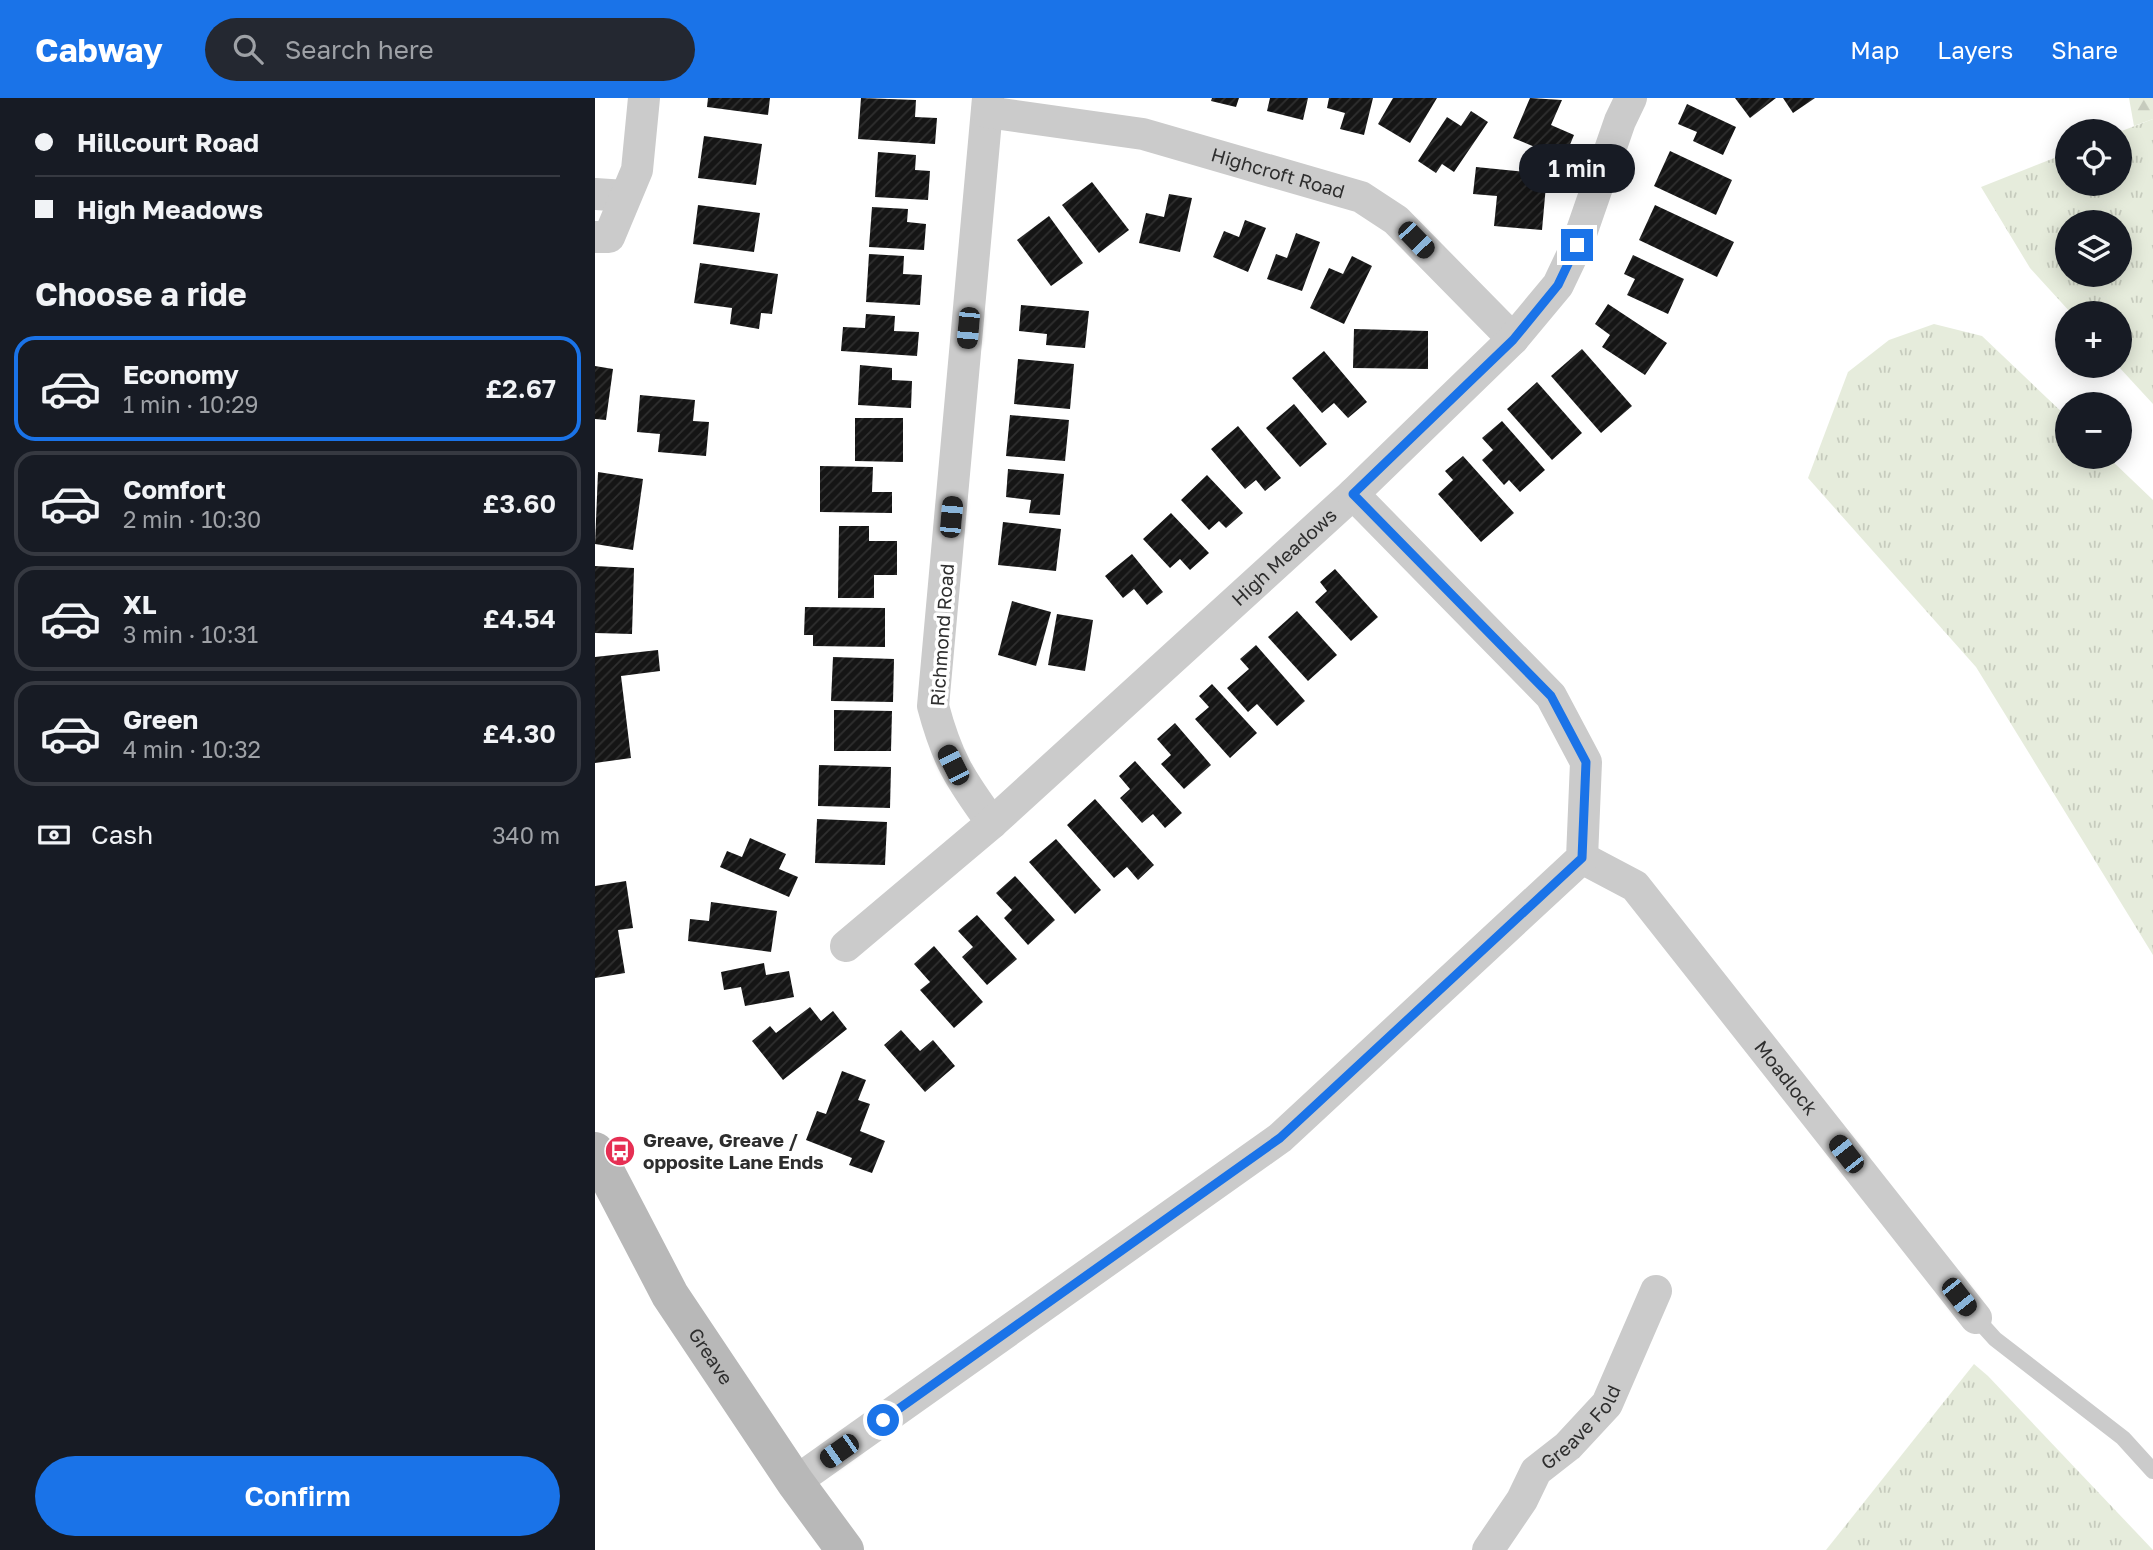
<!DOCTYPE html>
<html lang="en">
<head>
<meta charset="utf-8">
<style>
  body { margin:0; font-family:"Golos Text",sans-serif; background:#242831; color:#f1f3f6; height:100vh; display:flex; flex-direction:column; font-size:26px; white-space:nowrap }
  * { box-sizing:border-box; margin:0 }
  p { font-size:23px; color:#9ea1a6 }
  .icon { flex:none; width:38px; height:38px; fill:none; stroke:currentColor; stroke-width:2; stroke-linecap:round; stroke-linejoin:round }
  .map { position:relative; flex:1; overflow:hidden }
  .details { display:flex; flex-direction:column; background:#171b24; width:595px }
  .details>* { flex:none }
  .guide { display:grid; align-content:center; height:154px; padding:0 35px; background:#171b24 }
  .fabs { position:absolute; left:1460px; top:21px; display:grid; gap:14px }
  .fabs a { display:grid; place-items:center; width:77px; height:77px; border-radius:50%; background:#171b24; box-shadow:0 4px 18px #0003; font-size:35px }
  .end { position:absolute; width:32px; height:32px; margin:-16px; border:9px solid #1a73e8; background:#fff; box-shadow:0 0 0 4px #fff }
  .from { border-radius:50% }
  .bubble { position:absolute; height:49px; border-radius:24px; background:#171b24; box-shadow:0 4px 18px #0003; font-size:23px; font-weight:600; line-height:49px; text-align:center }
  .car { position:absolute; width:21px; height:42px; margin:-21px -10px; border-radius:9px; box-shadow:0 0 5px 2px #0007; background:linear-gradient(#222 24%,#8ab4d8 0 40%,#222 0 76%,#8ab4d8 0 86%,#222 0) }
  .guide b { display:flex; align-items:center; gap:24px; height:66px; font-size:26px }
  .guide b+b { border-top:2px solid #363941 }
  .guide i { width:18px; height:18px; background:#f1f3f6 }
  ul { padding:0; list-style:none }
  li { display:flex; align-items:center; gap:21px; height:105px; margin:0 14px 10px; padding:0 21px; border:4px solid #363941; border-radius:21px }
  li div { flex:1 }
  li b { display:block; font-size:26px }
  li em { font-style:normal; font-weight:600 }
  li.current { border-color:#1a73e8 }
  li>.icon { width:63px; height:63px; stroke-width:1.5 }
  h2 { padding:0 35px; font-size:32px; line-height:84px }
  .pay { display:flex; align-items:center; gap:18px; height:77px; padding:0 35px; font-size:26px }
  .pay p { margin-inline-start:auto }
  .primary-button { display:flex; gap:14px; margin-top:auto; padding:14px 35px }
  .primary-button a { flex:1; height:80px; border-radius:42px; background:#1a73e8; color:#fff; font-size:28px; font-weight:600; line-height:80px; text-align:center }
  header { display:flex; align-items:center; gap:42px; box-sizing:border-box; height:98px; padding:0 35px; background:#1a73e8; color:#fff }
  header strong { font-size:33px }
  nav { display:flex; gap:38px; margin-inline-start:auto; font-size:24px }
  .search { width:490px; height:63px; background:#242831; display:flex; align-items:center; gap:18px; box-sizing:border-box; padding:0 24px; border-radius:38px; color:#9ea1a6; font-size:26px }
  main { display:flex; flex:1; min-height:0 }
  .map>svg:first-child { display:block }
  .grass { fill:url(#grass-tufts); fill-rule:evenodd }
  .forest { fill:url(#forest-firs) }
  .building { fill:url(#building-hatch) }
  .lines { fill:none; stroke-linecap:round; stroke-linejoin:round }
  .lane { stroke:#cbcbcb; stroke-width:16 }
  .street { stroke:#cbcbcb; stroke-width:32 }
  .secondary { stroke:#b8b8b8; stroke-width:38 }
  .route { stroke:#1a73e8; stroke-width:9 }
  .labels { text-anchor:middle; stroke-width:7; stroke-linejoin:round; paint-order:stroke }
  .street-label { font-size:19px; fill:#2e2e2e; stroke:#fff }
  .poi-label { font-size:19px; font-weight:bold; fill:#2e2e2e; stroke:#fff; text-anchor:start }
</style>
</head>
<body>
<header>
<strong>Cabway</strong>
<div class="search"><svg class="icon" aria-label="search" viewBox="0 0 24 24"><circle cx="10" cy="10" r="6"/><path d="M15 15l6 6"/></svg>Search here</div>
<nav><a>Map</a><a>Layers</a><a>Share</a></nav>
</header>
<main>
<section class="details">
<div class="guide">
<b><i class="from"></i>Hillcourt Road</b>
<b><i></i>High Meadows</b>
</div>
<h2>Choose a ride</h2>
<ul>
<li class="current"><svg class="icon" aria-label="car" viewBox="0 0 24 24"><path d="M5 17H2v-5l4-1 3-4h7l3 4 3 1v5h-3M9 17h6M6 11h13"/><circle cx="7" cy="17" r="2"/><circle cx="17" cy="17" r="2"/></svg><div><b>Economy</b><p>1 min · 10:29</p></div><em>£2.67</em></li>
<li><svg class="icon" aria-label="car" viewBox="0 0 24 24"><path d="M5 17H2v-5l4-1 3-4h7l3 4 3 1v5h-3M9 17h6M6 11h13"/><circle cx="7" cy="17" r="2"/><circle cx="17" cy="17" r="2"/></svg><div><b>Comfort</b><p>2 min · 10:30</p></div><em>£3.60</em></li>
<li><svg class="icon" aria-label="car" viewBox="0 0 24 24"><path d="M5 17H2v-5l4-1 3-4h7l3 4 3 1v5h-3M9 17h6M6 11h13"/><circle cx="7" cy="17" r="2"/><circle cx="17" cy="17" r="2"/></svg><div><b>XL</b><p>3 min · 10:31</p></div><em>£4.54</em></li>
<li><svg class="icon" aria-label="car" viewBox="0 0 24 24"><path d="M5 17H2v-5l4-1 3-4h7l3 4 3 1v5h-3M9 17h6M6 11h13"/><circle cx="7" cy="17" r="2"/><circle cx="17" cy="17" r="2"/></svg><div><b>Green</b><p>4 min · 10:32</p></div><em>£4.30</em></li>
</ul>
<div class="pay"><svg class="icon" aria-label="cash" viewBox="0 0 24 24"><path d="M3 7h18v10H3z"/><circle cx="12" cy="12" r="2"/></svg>Cash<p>340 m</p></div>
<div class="primary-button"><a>Confirm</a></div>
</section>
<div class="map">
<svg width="1558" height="1452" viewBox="0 0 1558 1452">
  <defs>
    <pattern id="grass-tufts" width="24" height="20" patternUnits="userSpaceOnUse" patternTransform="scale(1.75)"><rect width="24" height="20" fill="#e6ecdc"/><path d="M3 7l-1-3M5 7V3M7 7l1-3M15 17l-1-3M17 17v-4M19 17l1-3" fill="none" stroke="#c6cbbd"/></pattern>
    <pattern id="forest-firs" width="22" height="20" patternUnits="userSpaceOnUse" patternTransform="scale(1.75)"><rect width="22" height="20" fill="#e6ecdc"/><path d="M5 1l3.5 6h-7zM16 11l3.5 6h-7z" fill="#c6cbbd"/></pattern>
    <pattern id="building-hatch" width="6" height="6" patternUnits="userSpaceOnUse" patternTransform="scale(1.75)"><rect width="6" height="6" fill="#151515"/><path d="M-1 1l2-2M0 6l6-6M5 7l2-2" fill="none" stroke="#2f2f2f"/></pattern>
  </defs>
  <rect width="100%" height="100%" fill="#fff"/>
  <g class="grass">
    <path d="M1558,21v285l-35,-38 1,-53h-48l-41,-45 -49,-81 86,-34v31h52v-52zM1472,124h52v53h-52z"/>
    <path d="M1339,226l48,12 85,81v40h41l45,43v455l-177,-288 -168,-189 40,-106 41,-32z"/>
    <path d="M1379,1266l14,12 165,174h-327z"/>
  </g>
  <path class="forest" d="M1534,0h24v21l-19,7z"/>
  <g class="building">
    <path d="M113,0h62l-2,17 -61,-8z"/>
    <path d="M266,0l55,2 -1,17 22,1 -2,26 -77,-5z"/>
    <path d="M617,0h27l-3,9 -25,-6z"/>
    <path d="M675,0h38l-5,22 -36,-9z"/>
    <path d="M734,0h44l-9,37 -24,-6 5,-16 -18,-5z"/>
    <path d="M798,0h44l-27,45 -32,-19z"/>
    <path d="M935,0l32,2 -11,25 23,10 -10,24 -51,-21z"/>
    <path d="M1140,0h41l-26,20z"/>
    <path d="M1188,0h32l-22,15z"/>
    <path d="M1092,6l49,23 -13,28 -30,-14 4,-9 -19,-8z"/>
    <path d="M876,13l17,11 -34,50 -12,-8 -6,9 -18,-12 29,-44 14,9z"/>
    <path d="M109,38l58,8 -6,41 -58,-7z"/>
    <path d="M1075,53l62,29 -16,35 -62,-29z"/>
    <path d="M283,54l38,3 -1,15 15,1 -2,29 -53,-3z"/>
    <path d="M881,69l71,7 -5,56 -48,-4 3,-30 -24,-2z"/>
    <path d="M497,84l37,48 -30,23 -37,-48z"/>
    <path d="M574,96l23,4 -12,54 -41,-9 7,-30 18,4z"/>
    <path d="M103,107l62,8 -6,39 -61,-8z"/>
    <path d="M1060,107l79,37 -17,35 -78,-37z"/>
    <path d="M277,109l36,2 -1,13 19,2 -2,26 -55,-3z"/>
    <path d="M454,118l34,47 -32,23 -34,-46z"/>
    <path d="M650,122l21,8 -18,44 -35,-15 11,-26 15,6z"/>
    <path d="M701,135l24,9 -18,49 -35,-12 9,-25 11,4z"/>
    <path d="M274,156l35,2 -1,18 19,1 -2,30 -54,-3z"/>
    <path d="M1038,157l51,24 -16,35 -41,-19 8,-16 -11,-5z"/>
    <path d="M757,158l20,10 -28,58 -34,-16 19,-40 14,6z"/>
    <path d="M105,165l78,11 -6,40 -11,-1 -2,16 -29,-5 2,-16 -38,-5z"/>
    <path d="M1013,206l59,39 -22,32 -43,-28 8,-12 -15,-11z"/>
    <path d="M426,207l68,6 -4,37 -39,-3 1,-11 -28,-3z"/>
    <path d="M271,216l29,2 -1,15 25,1 -2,24 -76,-5 2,-24 22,1z"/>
    <path d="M759,231l74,2v38l-75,-1z"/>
    <path d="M987,251l50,57 -31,27 -50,-57z"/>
    <path d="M729,253l43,51 -19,16 -14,-15 -12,10 -30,-35z"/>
    <path d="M423,261l56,5 -4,45 -56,-5z"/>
    <path d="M265,267l32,3v12l20,1 -1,27 -53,-3z"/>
    <path d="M0,268l18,3 -7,51 -11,-1z"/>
    <path d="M942,284l45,51 -30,27 -45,-51z"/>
    <path d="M45,297l55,5 -2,21 16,1 -3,34 -48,-4 2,-18 -23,-2z"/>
    <path d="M699,306l33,40 -27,23 -34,-39z"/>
    <path d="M415,317l59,5 -4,41 -59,-5z"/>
    <path d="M260,320h48v44l-48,-1z"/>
    <path d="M907,323l43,49 -25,22 -11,-12 -5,5 -22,-25 11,-10 -11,-12z"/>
    <path d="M643,328l43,52 -16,13 -9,-11 -11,9 -34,-40z"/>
    <path d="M868,358l51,57 -33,29 -43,-48 15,-14 -8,-9z"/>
    <path d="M225,368l53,1 -1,25h20v21l-72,-1z"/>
    <path d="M413,371l56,5 -4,41 -31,-2 2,-13 -25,-3z"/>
    <path d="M3,374l45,7 -10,71 -38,-6z"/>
    <path d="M612,377l36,38 -17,15 -7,-7 -10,9 -28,-30z"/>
    <path d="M576,415l38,40 -19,17 -10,-11 -10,9 -27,-29z"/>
    <path d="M408,424l58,7 -5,42 -58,-6z"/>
    <path d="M244,428h30v15h28v34h-23v23h-36z"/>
    <path d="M537,456l31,38 -16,13 -13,-16 -11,9 -18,-22z"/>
    <path d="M0,468l39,2 -2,66 -37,-1z"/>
    <path d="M740,471l43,48 -27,24 -36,-39 12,-11 -7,-9z"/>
    <path d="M417,503l39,11 -15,54 -38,-11z"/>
    <path d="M210,509l80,1v39l-72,-1v-11h-9z"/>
    <path d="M702,513l40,44 -29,26 -40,-44z"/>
    <path d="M462,516l36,6 -8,51 -37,-6z"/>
    <path d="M661,547l49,56 -28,25 -20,-22 -9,8 -21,-24 22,-19 -9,-10z"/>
    <path d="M63,552l2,21 -39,5 10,82 -36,5v-106z"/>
    <path d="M238,559l61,2 -1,43 -62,-1z"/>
    <path d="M617,586l45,49 -27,25 -35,-39 14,-12 -10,-11z"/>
    <path d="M239,612l58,1 -1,40h-57z"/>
    <path d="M580,625l36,42 -27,24 -23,-25 10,-9 -14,-16z"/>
    <path d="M540,663l47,52 -17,15 -12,-14 -11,9 -22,-25 10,-9 -11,-13z"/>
    <path d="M224,667l72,2 -1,41 -72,-2z"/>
    <path d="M500,701l59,66 -16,15 -11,-13 -13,11 -47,-53z"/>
    <path d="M222,721l70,3 -2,43 -70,-2z"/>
    <path d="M155,740l36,16 -7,15 19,8 -9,20 -69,-30 7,-16 15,6z"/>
    <path d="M461,741l45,51 -26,24 -46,-52z"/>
    <path d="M420,778l40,44 -27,25 -24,-27 8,-8 -16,-17z"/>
    <path d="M31,783l7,47 -15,2 7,43 -30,5v-92z"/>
    <path d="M116,804l66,9 -6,41 -83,-11 2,-22 19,2z"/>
    <path d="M382,817l40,44 -30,26 -25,-28 11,-10 -15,-16z"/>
    <path d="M339,848l49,56 -29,26 -34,-38 10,-8 -16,-18z"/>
    <path d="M169,865l2,12 23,-4 5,26 -49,9 -4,-19 -17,3 -3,-18z"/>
    <path d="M215,909l11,14 12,-10 14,18 -64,51 -31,-39 18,-15 6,7z"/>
    <path d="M306,932l19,21 13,-11 22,26 -30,26 -41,-47z"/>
    <path d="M247,973l24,9 -8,20 12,4 -10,27 25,10 -13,32 -23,-8 3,-7 -46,-18 11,-29 9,3z"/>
  </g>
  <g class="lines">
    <path class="lane" d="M1381,1220l19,21 128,99 30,33"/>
    <g class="street">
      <path d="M393,0l-55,608c14,53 27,73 59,117"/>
      <path id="s1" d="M392,14l156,22 218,63 35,23 117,119"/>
      <path d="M0,96l30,2"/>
      <path d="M0,139h14l28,-67 7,-72"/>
      <path id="s2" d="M987,760l53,28 341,432"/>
      <path id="s3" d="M251,848l146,-123 361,-329 160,-155 45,-54 19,-40 43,-124 11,-23"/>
      <path d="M200,1384l485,-344 302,-280 4,-96 -35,-66 -198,-202"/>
      <path id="s4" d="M893,1452l34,-50 14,-29 32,-25 39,-42 49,-113"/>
    </g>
    <path class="secondary" id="s5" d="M0,1053l75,144 125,187 50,68"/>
  </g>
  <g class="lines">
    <path class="route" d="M288,1322l397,-282 302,-280 4,-96 -35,-66 -198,-202 160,-154 45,-55 19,-40"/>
  </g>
  <defs>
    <g id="bus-disc" transform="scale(1.575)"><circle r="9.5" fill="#e62f53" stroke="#fff"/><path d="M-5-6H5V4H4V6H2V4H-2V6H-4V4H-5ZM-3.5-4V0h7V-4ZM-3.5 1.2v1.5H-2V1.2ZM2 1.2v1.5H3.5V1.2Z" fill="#fff"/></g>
  </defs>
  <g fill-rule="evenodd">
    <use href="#bus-disc" x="25" y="1053"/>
  </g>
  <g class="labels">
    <g class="street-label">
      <text dy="7" stroke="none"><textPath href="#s1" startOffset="298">Highcroft Road</textPath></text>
      <text dy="7" stroke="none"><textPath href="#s3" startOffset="586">High Meadows</textPath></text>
      <text transform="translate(347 537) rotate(-86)" y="7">Richmond Road</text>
      <text dy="7" stroke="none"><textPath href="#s2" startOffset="304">Moadlock</textPath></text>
      <text dy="7" stroke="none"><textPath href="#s5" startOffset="236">Greave</textPath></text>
      <text dy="7" stroke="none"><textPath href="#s4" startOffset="156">Greave Fold</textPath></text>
    </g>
    <g class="poi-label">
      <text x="48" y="1049">Greave, Greave /<tspan x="48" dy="22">opposite Lane Ends</tspan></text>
    </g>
  </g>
</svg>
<div class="fabs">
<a><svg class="icon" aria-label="locate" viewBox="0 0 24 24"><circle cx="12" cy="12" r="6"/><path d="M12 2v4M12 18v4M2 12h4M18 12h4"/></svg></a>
<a><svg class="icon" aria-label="layers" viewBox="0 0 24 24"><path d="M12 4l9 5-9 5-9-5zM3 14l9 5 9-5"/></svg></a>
<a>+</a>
<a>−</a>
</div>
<i class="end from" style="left:288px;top:1322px"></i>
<i class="end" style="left:982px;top:147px"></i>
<div class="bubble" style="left:924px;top:46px;width:116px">1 min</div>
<i class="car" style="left:821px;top:142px;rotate:136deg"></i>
<i class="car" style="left:373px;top:230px;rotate:185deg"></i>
<i class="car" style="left:356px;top:419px;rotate:5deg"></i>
<i class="car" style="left:358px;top:667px;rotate:333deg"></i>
<i class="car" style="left:1251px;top:1056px;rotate:322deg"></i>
<i class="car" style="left:1364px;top:1199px;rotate:142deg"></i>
<i class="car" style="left:244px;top:1353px;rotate:235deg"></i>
</div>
</main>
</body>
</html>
